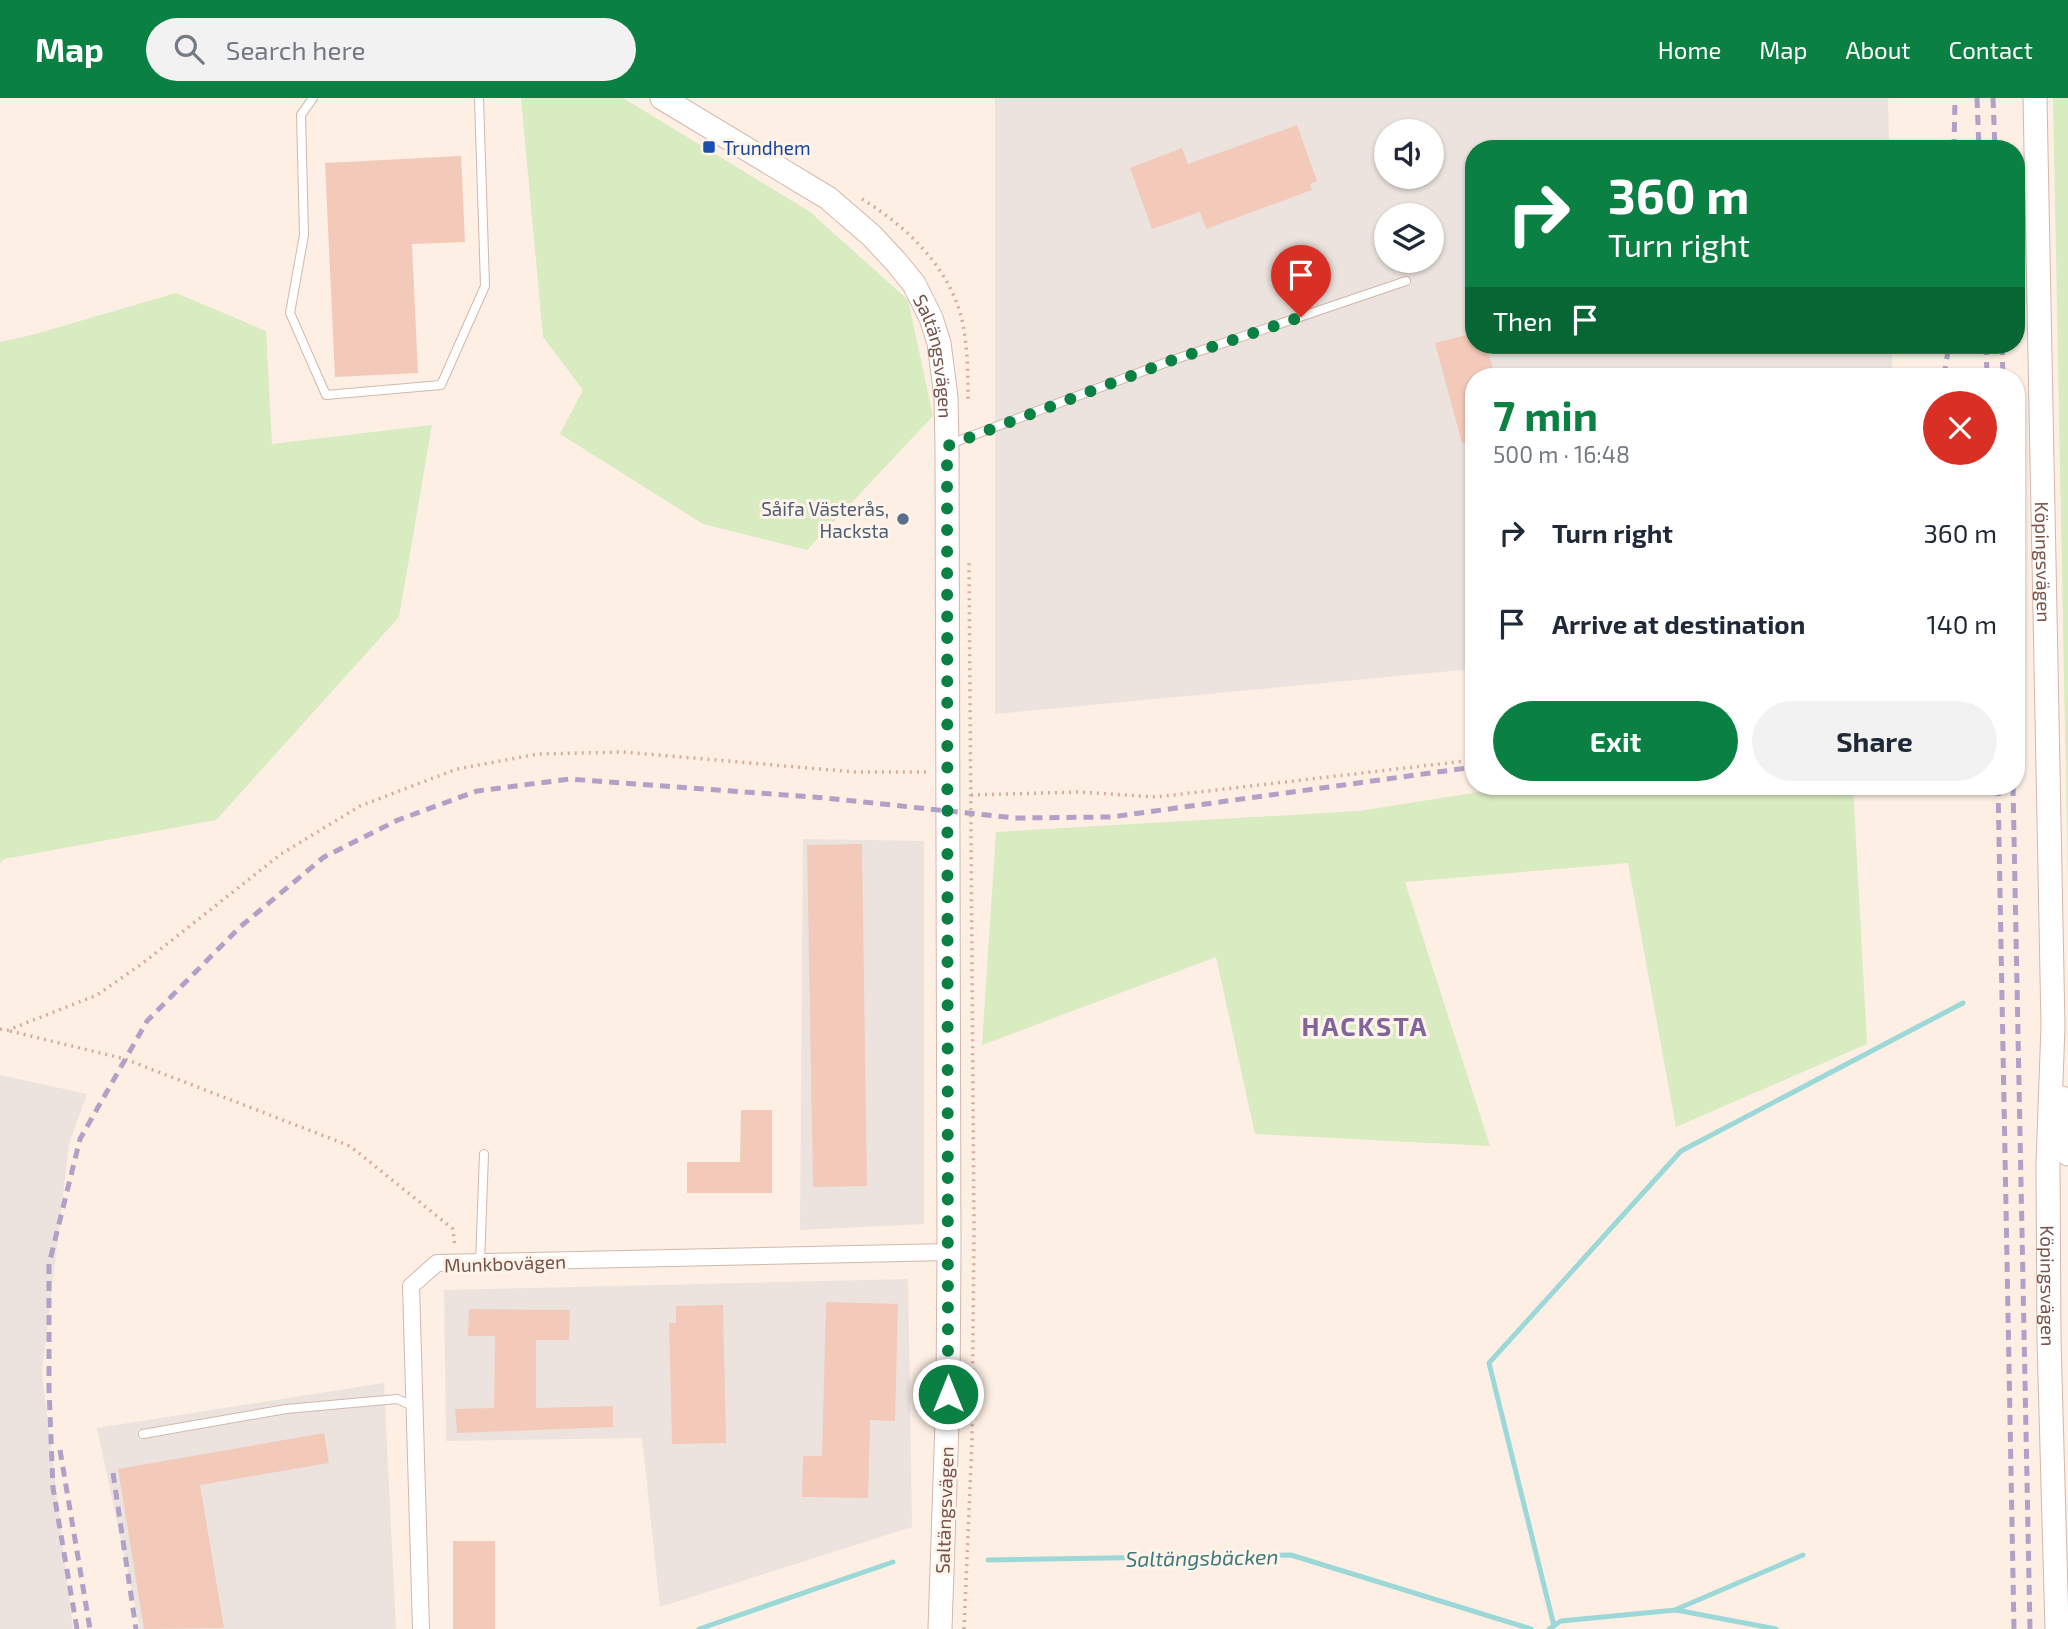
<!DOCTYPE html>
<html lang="en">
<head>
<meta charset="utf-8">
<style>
	:root { --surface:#fff; --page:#f2f2f3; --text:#1f2937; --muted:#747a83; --accent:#0b8043 }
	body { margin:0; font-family:"Exo 2",sans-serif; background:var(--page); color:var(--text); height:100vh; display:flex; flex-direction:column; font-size:26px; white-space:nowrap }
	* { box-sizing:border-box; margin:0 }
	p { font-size:23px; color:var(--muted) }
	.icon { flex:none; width:38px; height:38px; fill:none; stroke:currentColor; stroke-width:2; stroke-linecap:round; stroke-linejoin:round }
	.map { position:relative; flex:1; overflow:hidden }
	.details { position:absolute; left:1465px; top:270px; width:560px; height:427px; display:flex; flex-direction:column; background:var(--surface); border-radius:28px; box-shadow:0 2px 5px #0004 }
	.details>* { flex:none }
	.hud { position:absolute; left:1465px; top:42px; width:560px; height:214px; border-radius:28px; box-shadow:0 2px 5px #0004; background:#0b8043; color:#fff; overflow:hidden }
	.tools { position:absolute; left:1374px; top:21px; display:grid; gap:14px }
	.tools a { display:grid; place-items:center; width:70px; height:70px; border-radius:50%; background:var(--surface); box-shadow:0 2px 5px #0004; font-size:35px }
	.pin { position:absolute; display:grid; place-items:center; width:60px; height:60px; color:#fff; margin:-72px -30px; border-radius:50% 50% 50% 0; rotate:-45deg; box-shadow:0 0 7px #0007 }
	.pin .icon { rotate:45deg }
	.me { position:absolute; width:77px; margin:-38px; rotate:0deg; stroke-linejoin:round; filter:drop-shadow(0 0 5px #0008) }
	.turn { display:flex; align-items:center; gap:24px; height:147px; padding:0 28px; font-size:32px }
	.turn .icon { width:91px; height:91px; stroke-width:2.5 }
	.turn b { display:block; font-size:49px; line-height:60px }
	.then { display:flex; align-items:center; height:66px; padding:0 28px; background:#0003; gap:14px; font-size:26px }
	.round { display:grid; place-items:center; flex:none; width:74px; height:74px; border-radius:37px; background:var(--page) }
	.head { display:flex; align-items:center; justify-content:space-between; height:119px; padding:0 28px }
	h1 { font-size:42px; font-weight:700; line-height:52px; color:var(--accent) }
	.button { display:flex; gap:14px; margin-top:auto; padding:14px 28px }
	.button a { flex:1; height:80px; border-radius:42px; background:var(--accent); color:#fff; font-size:28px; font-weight:700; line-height:80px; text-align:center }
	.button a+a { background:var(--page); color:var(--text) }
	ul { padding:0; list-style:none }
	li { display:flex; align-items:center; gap:21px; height:91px; padding:0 28px }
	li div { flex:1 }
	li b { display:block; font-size:26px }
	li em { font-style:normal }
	header { display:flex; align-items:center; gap:42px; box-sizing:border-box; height:98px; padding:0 35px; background:var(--accent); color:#fff }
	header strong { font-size:33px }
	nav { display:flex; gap:38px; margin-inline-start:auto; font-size:24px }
	.search { width:490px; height:63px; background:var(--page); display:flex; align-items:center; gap:18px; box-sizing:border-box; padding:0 24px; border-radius:38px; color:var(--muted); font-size:26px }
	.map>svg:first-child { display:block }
	.industrial { fill:#ece3de; fill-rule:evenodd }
	.green { fill:#d8ebc1 }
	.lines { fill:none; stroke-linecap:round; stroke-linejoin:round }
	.stream { stroke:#9dd8d9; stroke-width:5 }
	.building { fill:#f3c9ba }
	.lane-casing { stroke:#d1b8ac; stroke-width:10 }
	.street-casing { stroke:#d1b8ac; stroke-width:18 }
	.secondary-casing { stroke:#d4b7a9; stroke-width:25 }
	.path { stroke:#d8ac9d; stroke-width:3.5; stroke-dasharray:2 5; stroke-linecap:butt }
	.lane { stroke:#fff; stroke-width:8 }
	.street { stroke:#fff; stroke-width:16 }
	.secondary { stroke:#fff; stroke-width:23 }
	.rail { stroke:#b1a1c7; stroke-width:5; stroke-dasharray:10 7; stroke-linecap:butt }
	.route { stroke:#0b8043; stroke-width:12; stroke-dasharray:0 21.6 }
	.transit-dot { fill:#1a4fb4; stroke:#fff4ea; stroke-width:2.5 }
	.service-dot { fill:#5c6f8a; stroke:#fff4ea; stroke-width:2.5 }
	.labels { text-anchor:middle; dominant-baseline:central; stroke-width:6; stroke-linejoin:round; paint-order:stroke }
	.transit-label { font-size:19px; fill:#164399; stroke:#fff4ea; text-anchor:start }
	.street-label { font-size:19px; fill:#765248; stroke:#fff4ea }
	.service-label { font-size:19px; fill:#4e5e75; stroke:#fff4ea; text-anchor:end }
	.water-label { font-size:21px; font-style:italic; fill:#3c797c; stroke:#fff4ea }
	.district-label { font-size:26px; font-weight:bold; letter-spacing:2px; fill:#80649a; stroke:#fff4ea }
</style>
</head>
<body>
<header>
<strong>Map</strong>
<div class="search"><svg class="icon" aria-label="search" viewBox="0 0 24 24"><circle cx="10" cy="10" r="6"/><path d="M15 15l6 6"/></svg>Search here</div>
<nav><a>Home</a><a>Map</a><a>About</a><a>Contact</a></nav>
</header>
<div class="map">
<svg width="2068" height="1531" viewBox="0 0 2068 1531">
	<rect width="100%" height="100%" fill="#fdefe3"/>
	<path class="industrial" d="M995 0H1888L1889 51H1474V247H1892V278H1474L1473 571 995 616ZM1386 33H1432V79H1386ZM1386 117H1432V163H1386Z
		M803 741 924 743V1126L800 1132Z
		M0 977 87 996 69 1046 42 1275 73 1531H0Z
		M908 1181 912 1429 660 1509 642 1340 446 1343 444 1192Z
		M384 1285 396 1531H140L97 1330Z"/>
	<path class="green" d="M521 0H623L809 113 908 202 933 318 807 452 703 426 560 336 583 292 543 239Z
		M2053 0H2068V789Z
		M176 195 266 233 272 346 432 327 399 519 216 722 4 761 0 766V244L32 237Z
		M1517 688H1853L1867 946 1676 1029 1628 765 1405 784 1490 1048 1255 1036 1216 859 982 947 996 734 1359 713Z"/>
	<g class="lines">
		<path class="stream" d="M988 1462 1291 1457 1531 1531
			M1677 1511 1803 1457
			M1554 1528 1489 1265 1681 1053 1963 905
			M699 1531 893 1464
			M1549 1531 1561 1523 1676 1512 1776 1531"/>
	</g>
	<path class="building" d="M1297 27 1317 83 1310 86 1312 92 1206 131 1200 114 1152 131 1130 70 1182 50 1188 66Z
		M461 58 465 144 412 146 418 275 335 279 325 65Z
		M1474 235V247H1486L1495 278H1474V342L1462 345 1435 245Z
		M862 746 867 1088 813 1089 807 747Z
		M741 1012H772V1095H687V1064H740Z
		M826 1204 898 1206 895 1323 870 1322 868 1400 802 1399 803 1358H822Z
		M723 1207 726 1345 672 1346 669 1225H676V1208Z
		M469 1211 570 1212 569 1242H536V1310L613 1308V1329L457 1335 455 1311 494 1310 495 1238H468Z
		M324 1335 329 1365 200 1387 224 1530 144 1531 118 1371Z
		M453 1443H495V1531H453Z"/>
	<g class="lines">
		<g class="lane-casing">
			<path id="lane" d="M313 0 301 17 304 137 290 215 326 297 441 287 485 188 479 0
				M950 346 1170 263 1406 183
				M480 1165 484 1056
				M143 1336 286 1311 397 1301 413 1308"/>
		</g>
		<g class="street-casing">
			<path id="street" d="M421 1531 411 1188 437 1165 949 1154"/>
		</g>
		<g class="secondary-casing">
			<g id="secondary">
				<path id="s1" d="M662 0 828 100 872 138 897 165 914 186 931 220 939 245 946 299 947 348 949 1154 948 1295 940 1531"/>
				<path id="s2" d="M2035 0 2053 928 2048 1066 2049 1242 2057 1531"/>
				<path d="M2062 1000 2068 1056"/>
			</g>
		</g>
		<path class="path" d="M862 101C906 128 947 167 961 218 968 246 968 277 968 305
			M971 697 1079 694 1156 699 1474 662
			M0 931 8 932 97 897 143 865 281 756 360 708 457 671 538 656 623 654 855 674H929
			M10 933 125 961 350 1048 453 1131 455 1149
			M964 1531 972 1343 974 1132 969 463"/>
		<use href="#lane" class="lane"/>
		<use href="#street" class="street"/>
		<use href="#secondary" class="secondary"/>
		<path class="rail" d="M1977 0 1979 51
			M1993 0 1995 51
			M1954 51 1955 0
			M1986 247 1987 278
			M2002 247 2003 278
			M1944 278 1949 247
			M1998 688 2014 1531
			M2013 688 2030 1531
			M60 1352 90 1531
			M113 1375 136 1531
			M77 1531 53 1390 49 1291V1166L80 1041 147 923 240 829 324 759 398 722 477 693 570 681 825 700 1015 720 1111 719 1474 669"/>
	</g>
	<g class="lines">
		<path class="route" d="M948 1296 947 348 1170 263 1301 219"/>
	</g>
	<rect class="transit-dot" x="702" y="42" width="14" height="14" rx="3.5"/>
	<circle class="service-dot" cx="903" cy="421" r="7"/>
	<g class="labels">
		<g class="transit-label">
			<text x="723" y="49">Trundhem</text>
		</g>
		<g class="street-label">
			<text stroke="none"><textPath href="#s1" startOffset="392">Saltängsvägen</textPath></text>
			<text stroke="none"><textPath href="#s2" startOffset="464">Köpingsvägen</textPath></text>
			<text transform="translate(505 1165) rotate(-2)">Munkbovägen</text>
			<text stroke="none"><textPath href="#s2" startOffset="1188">Köpingsvägen</textPath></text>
			<text transform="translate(944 1412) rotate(-88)">Saltängsvägen</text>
		</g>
		<g class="service-label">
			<text x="889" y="410">Såifa Västerås,<tspan x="889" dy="22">Hacksta</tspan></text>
		</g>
		<g class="water-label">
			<text transform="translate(1202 1459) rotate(-1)">Saltängsbäcken</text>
		</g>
		<g class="district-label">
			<text x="1365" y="927">HACKSTA</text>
		</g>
	</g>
</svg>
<div class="tools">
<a><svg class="icon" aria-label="sound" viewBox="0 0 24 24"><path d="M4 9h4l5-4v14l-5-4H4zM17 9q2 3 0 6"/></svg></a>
<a><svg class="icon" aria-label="layers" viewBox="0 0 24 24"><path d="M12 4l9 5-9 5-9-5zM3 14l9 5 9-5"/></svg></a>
</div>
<div class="pin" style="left:1301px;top:219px;background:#d93025"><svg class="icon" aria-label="arrive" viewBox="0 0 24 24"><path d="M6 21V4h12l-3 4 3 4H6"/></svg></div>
<svg class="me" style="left:948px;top:1296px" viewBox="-20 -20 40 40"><circle r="17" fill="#0b8043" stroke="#fff" stroke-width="3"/><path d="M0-11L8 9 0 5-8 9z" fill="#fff"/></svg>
<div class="hud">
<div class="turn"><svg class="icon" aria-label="right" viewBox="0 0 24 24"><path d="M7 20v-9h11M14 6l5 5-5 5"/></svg><div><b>360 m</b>Turn right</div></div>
<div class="then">Then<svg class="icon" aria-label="arrive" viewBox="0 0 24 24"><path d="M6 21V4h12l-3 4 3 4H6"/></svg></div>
</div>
<section class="details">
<div class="head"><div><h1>7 min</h1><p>500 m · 16:48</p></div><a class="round" style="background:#d93025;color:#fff"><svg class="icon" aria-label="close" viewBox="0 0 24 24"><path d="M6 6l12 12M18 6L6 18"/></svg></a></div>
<ul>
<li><svg class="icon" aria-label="right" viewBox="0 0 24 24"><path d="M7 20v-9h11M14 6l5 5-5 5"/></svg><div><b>Turn right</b></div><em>360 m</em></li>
<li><svg class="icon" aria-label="arrive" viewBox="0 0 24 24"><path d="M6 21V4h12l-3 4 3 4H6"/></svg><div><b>Arrive at destination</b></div><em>140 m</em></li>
</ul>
<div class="button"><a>Exit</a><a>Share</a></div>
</section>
</div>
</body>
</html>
